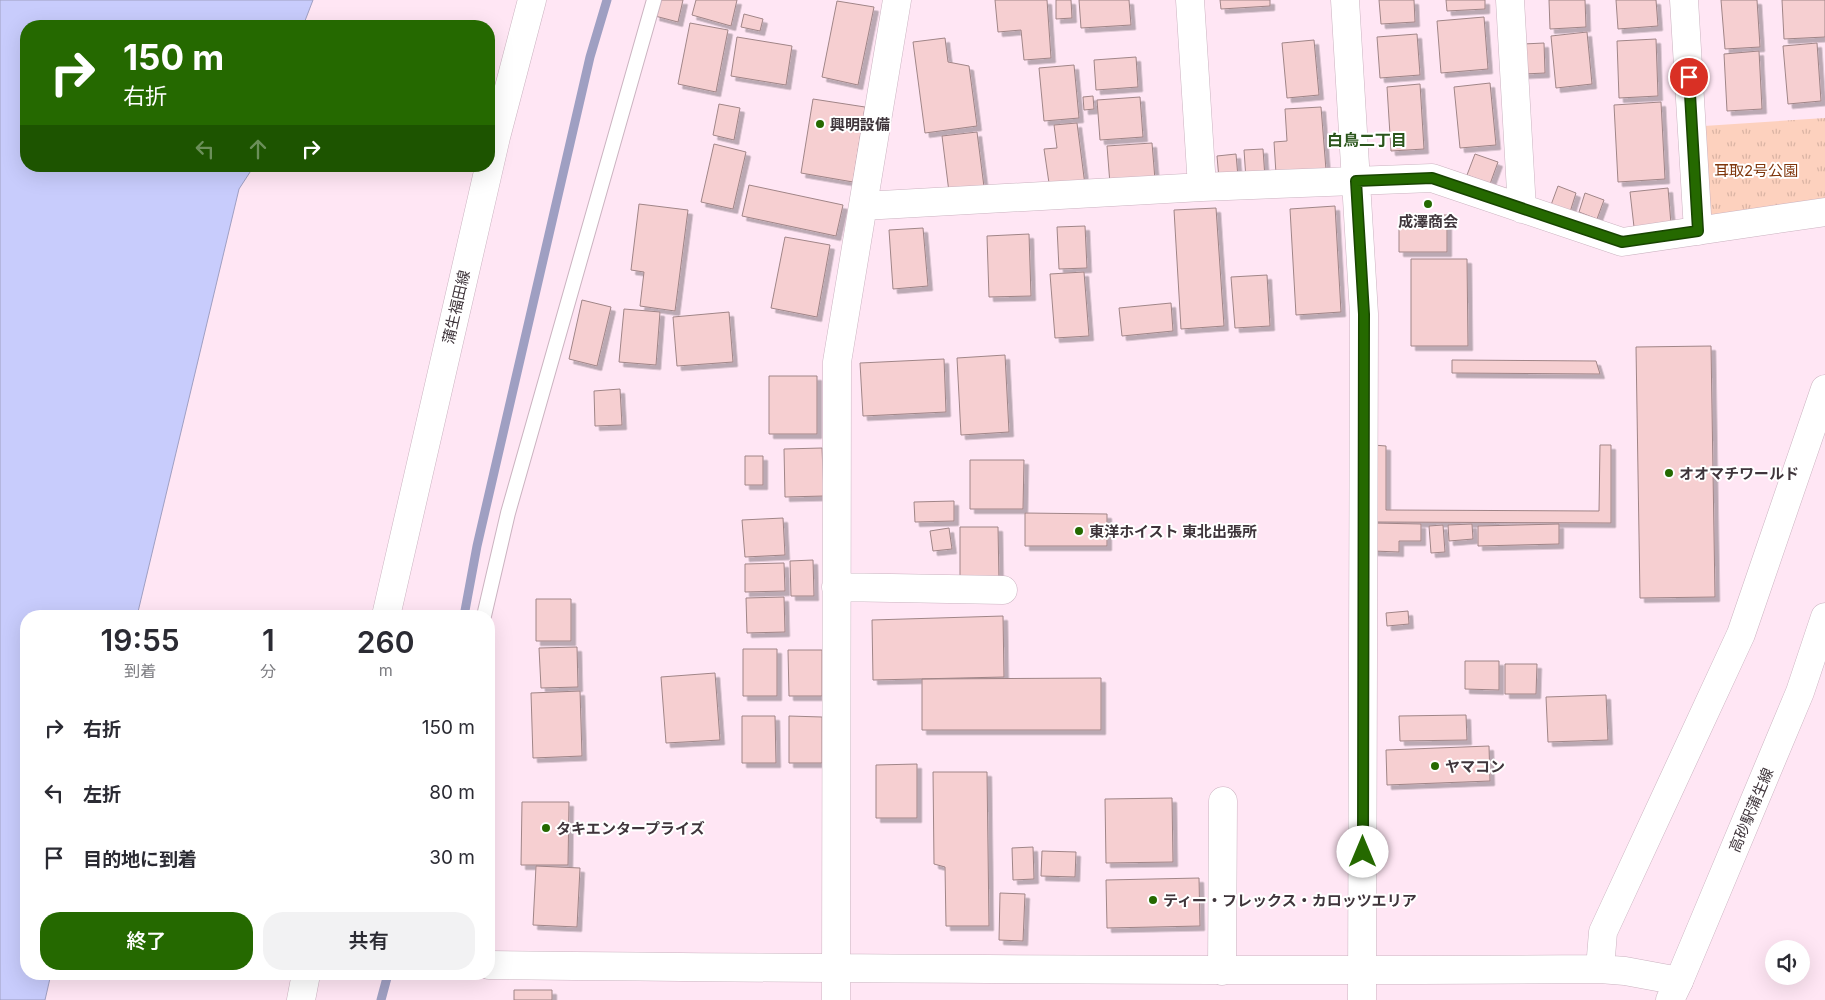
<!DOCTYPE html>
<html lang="ja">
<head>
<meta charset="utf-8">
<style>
	:root { --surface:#fff; --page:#f2f2f3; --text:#2b2b33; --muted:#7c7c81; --accent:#256900 }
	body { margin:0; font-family:Inter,"Noto Sans JP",sans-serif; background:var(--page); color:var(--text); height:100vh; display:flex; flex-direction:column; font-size:19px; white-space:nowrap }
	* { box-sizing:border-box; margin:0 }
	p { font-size:16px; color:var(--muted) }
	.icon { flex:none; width:28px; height:28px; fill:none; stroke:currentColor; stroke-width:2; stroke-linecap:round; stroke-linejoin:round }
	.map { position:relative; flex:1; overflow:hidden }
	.side { position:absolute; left:20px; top:610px; width:475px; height:370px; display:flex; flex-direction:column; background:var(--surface); border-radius:20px; box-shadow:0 5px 20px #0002 }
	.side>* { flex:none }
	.top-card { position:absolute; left:20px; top:20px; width:475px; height:152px; border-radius:20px; box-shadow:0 5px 20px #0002; background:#256900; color:#fff; overflow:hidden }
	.buttons { position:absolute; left:1765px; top:940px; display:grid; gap:10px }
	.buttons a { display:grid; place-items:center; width:45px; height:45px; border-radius:50%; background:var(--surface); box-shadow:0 5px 20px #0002; font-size:25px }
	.pin { position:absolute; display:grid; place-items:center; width:42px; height:42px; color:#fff; margin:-21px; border:2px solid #fff; border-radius:50%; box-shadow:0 1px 5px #0007 }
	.me { position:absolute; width:55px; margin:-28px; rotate:0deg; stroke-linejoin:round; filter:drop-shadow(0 0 4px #0008) }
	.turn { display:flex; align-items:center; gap:18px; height:105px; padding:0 20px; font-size:22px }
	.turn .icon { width:65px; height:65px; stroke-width:2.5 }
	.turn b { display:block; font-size:35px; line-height:42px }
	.lanes { display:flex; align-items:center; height:48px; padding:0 20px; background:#0003; justify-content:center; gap:25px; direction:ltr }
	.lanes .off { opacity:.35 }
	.eta { display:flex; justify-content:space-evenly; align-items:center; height:85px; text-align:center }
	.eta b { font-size:30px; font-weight:600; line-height:35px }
	.button { display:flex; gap:10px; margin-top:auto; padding:10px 20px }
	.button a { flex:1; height:58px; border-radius:20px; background:var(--accent); color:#fff; font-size:20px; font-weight:600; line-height:58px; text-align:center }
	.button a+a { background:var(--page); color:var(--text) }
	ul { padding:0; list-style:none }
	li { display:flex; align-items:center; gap:15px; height:65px; padding:0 20px }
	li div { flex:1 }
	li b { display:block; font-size:19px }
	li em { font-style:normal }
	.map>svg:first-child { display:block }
	.park { fill:url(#park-tufts) }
	.water { fill:#c8ccfc; stroke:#9f9fc2 }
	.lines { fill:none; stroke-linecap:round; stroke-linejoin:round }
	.stream { stroke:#9f9fc2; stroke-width:9 }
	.building { fill:#f6cfd1; stroke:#a08587; filter:url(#shadow) }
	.service-casing { stroke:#cbb3c0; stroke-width:16 }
	.minor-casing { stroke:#cbb3c0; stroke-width:29 }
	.tertiary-casing { stroke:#cbb3c0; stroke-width:29 }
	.secondary-casing { stroke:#cbb3c0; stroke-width:29 }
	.service { stroke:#fff; stroke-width:14 }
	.minor { stroke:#fff; stroke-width:28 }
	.tertiary { stroke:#fff; stroke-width:28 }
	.secondary { stroke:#fff; stroke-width:28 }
	.route-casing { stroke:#184400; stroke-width:12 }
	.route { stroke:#256900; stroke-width:9 }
	.poi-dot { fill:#256900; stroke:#fff; stroke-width:2 }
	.labels { text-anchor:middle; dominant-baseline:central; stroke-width:4; stroke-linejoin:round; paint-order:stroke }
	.poi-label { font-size:15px; font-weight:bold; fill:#3f353b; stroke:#fff; text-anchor:start }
	.park-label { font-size:15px; fill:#7f360c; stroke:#fff }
	.street-label { font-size:15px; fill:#3f353b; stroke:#fff }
	.neighbourhood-label { font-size:16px; font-weight:bold; fill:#2a551b; stroke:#fff }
</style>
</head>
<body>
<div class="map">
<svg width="1825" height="1000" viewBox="0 0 1825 1000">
	<defs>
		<pattern id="park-tufts" width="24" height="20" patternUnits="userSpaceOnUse" patternTransform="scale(1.25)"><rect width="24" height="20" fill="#fdd1be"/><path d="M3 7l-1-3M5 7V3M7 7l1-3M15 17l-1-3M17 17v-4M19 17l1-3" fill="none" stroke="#dab4a4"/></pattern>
		<filter id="shadow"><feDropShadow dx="4.5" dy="4.5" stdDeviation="0" flood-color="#0004"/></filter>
	</defs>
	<rect width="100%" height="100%" fill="#ffe6f4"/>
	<path class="park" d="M1825 118V208L1711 224 1704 126Z"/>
	<path class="water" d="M0 0H313L303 26H26V166H254L239 189 137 616H26V974H51L45 1000H0Z"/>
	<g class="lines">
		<path class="stream" d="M464 616 477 546 590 57 607 0
			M381 1000 388 974"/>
	</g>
	<path class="building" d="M659 0H683L678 22 655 16Z
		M696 0H737L731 26 692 15Z
		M995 0H1047L1051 58 1024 60 1021 30 998 32Z
		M1056 0H1071L1072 18 1056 19Z
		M1079 0H1129L1131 25 1081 28Z
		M1220 0H1270V6L1221 9Z
		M1379 0H1414L1415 22 1381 24Z
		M1446 0H1485V9L1447 11Z
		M1549 0H1585L1586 27 1550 29Z
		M1616 0H1656L1658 26 1618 29Z
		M1721 0H1757L1760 47 1725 49Z
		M1782 0H1825V37L1784 39Z
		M837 1 874 7 858 85 822 77Z
		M744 14 763 19 760 31 741 27Z
		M1484 17 1488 69 1441 73 1437 21Z
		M690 23 728 30 716 92 678 84Z
		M1587 32 1592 84 1556 88 1551 36Z
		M1417 34 1420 75 1380 78 1377 37Z
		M737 37 792 46 786 85 731 76Z
		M945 38 948 62 969 66 977 126 925 133 913 42Z
		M1656 39 1658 96 1619 98 1617 41Z
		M1314 40 1319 95 1287 98 1282 43Z
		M1544 43 1545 73 1524 74 1523 44Z
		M1817 43 1821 101 1788 104 1783 46Z
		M1759 51 1762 109 1727 111 1724 54Z
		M1136 57 1138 87 1096 90 1094 60Z
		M1074 65 1079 118 1044 121 1039 68Z
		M1490 83 1496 145 1460 148 1454 87Z
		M1420 84 1424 149 1391 151 1387 87Z
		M1093 96 1094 109 1084 110 1083 97Z
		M1140 97 1143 137 1100 140 1097 100Z
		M813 99 865 107 853 182 801 173Z
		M1661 102 1665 179 1618 182 1614 105Z
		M719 104 740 108 734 140 713 135Z
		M1321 107 1326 170 1276 174 1274 142 1287 141 1285 109Z
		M1077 123 1085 185 1050 190 1044 149 1057 148 1054 125Z
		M977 132 984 187 949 192 942 136Z
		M1152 143 1155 180 1110 184 1107 146Z
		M714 144 746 152 733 209 701 202Z
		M1263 149 1265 178 1246 179 1244 150Z
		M1236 154 1238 177 1219 179 1217 156Z
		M1475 154 1498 162 1490 184 1467 175Z
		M749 185 843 205 836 236 742 216Z
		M1558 186 1576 193 1570 212 1551 205Z
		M1668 188 1671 224 1634 227 1630 192Z
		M1585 193 1604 200 1597 219 1579 212Z
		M639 204 688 210 675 311 640 306 644 272 631 270Z
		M1335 206 1341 312 1296 315 1290 209Z
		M1216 208 1224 326 1181 329 1174 210Z
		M1399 215H1447V252H1399Z
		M1085 226 1087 268 1059 269 1057 227Z
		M923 228 928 286 893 289 889 230Z
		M1029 234 1031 296 989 297 987 236Z
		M785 237 830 245 817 317 771 308Z
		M1411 259H1467L1468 346H1411Z
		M1084 272 1089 336 1055 338 1050 274Z
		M1267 275 1270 326 1235 328 1231 277Z
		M582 300 611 307 597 366 569 359Z
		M1171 303 1173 331 1122 336 1119 308Z
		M624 309 660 312 656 365 619 362Z
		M729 312 733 362 677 366 673 317Z
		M1711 346 1715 597 1640 598 1636 347Z
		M1005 355 1009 432 961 435 957 358Z
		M944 359 946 412 863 416 860 363Z
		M1452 360 1596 361 1600 374 1452 373Z
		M769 376H817V434H769Z
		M620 389 622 425 595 426 594 391Z
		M1373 445 1386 446V510L1599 511 1600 445H1611V523L1373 522Z
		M822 448 824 496 785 497 784 449Z
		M745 456H763V485H745Z
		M970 460H1024L1023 509H970Z
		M954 501V521L915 522 914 502Z
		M1025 513 1107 514V546H1025Z
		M783 518 785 555 745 557 742 520Z
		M1373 523 1421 524V541H1399V552L1373 551Z
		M1472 524 1473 539 1449 541 1448 525Z
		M1559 524V544L1478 546V526Z
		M1443 525 1445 552 1431 553 1429 526Z
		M960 527H998L999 581H960Z
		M949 528 952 549 933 551 930 531Z
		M813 560 814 596H791L790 561Z
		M784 563 785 591 745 592V564Z
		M784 597 785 632 747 633 746 598Z
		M536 599H571V641H536Z
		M1408 611 1409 624 1387 626 1386 613Z
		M1003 616 1004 677 873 680 872 620Z
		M577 647 578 687 541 688 539 648Z
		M743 649H777V696H743Z
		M788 650H822V696H789Z
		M1465 661H1499V690L1465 689Z
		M1505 664H1537L1536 694H1505Z
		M715 673 720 740 666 743 661 677Z
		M1101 678V730H922V679Z
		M580 691 582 756 533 758 531 693Z
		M1606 695 1608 740 1548 742 1546 697Z
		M1466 715 1467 740 1400 741 1399 716Z
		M742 716H775L776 763H742Z
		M789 716 822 717V763H789Z
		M1489 746 1490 781 1387 785 1386 750Z
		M917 764V818H876V765Z
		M933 772H987L989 926H946L945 867 934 864Z
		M1172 798 1173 862 1106 863 1105 799Z
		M522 802H569L568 865H521Z
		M1033 847 1034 879 1013 880 1012 848Z
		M1042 851 1076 852 1075 877 1041 876Z
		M536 866 580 868 577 927 533 925Z
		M1199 878 1200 926 1107 928 1106 880Z
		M1000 893 1025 894 1023 941 999 940Z
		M514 990H552V1000H514Z"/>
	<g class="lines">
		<g class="service-casing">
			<path id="service" d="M484 616 508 513 654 0"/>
		</g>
		<g class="minor-casing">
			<path id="minor" d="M1190 0 1202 187
				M1345 0 1364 314 1362 1000
				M1510 0 1522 209
				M1684 0 1698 231
				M863 206 1202 187 1432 178 1622 242 1825 212
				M836 587 1003 590
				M489 965C859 969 1230 972 1600 969L1625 971 1679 981
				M1600 969 1603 932 1741 634 1825 389
				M1222 971 1223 801
				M836 1000 837 362 897 0"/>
		</g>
		<g class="tertiary-casing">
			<path id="tertiary" d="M1670 1000 1679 981 1800 692 1825 617"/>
		</g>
		<g class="secondary-casing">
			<path id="secondary" d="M386 616 496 137 532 0
				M301 1000 306 974"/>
		</g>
		<use href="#service" class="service"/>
		<use href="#minor" class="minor"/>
		<use href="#tertiary" class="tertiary"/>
		<use href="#secondary" class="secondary"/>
	</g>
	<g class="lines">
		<g class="route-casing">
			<path id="route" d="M1363 852 1364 314 1356 181 1432 178 1622 242 1698 231 1689 77"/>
		</g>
		<use href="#route" class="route"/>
	</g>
	<g class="poi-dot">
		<circle cx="820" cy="124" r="5"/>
		<circle cx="1428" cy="204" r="5"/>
		<circle cx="1669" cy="473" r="5"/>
		<circle cx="1079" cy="531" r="5"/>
		<circle cx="1435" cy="766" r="5"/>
		<circle cx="546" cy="828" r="5"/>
		<circle cx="1153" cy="900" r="5"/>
	</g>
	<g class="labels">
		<g class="poi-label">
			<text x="830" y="124">興明設備</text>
			<text x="1428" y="221" text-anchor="middle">成澤商会</text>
			<text x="1679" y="473">オオマチワールド</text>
			<text x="1089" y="531">東洋ホイスト 東北出張所</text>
			<text x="1445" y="766">ヤマコン</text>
			<text x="556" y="828">タキエンタープライズ</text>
			<text x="1163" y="900">ティー・フレックス・カロッツエリア</text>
		</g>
		<g class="park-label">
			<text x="1756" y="170">耳取2号公園</text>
		</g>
		<g class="street-label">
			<text transform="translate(456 307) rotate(-77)">蒲生福田線</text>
			<text transform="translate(1751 810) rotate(-67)">高砂駅蒲生線</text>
		</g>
		<g class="neighbourhood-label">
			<text x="1367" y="140">白鳥二丁目</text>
		</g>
	</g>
</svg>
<div class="buttons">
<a><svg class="icon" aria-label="sound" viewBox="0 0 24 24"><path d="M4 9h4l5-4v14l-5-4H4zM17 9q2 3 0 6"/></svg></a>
</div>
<div class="pin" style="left:1689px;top:77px;background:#d93025"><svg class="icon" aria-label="arrive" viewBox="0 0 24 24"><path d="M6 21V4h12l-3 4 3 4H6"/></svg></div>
<svg class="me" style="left:1363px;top:852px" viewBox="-20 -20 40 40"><circle r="19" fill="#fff"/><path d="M0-13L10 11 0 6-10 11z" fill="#256900"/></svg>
<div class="top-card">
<div class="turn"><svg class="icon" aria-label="right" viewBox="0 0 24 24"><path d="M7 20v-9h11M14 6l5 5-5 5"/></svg><div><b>150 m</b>右折</div></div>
<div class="lanes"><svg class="icon off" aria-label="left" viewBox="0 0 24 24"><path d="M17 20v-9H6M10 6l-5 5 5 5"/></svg><svg class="icon off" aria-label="ahead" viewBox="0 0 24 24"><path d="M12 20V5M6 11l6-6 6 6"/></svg><svg class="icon" aria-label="right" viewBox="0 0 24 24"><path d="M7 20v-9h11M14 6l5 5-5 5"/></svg></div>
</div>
<section class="side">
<div class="eta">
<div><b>19:55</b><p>到着</p></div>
<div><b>1</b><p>分</p></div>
<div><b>260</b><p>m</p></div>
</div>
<ul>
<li><svg class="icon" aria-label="right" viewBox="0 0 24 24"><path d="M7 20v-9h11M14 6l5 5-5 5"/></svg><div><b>右折</b></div><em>150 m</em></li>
<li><svg class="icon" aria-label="left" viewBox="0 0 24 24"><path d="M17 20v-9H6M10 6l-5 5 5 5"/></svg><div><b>左折</b></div><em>80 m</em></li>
<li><svg class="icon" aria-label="arrive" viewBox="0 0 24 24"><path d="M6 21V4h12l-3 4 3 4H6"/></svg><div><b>目的地に到着</b></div><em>30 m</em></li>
</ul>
<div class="button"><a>終了</a><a>共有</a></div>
</section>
</div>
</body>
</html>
